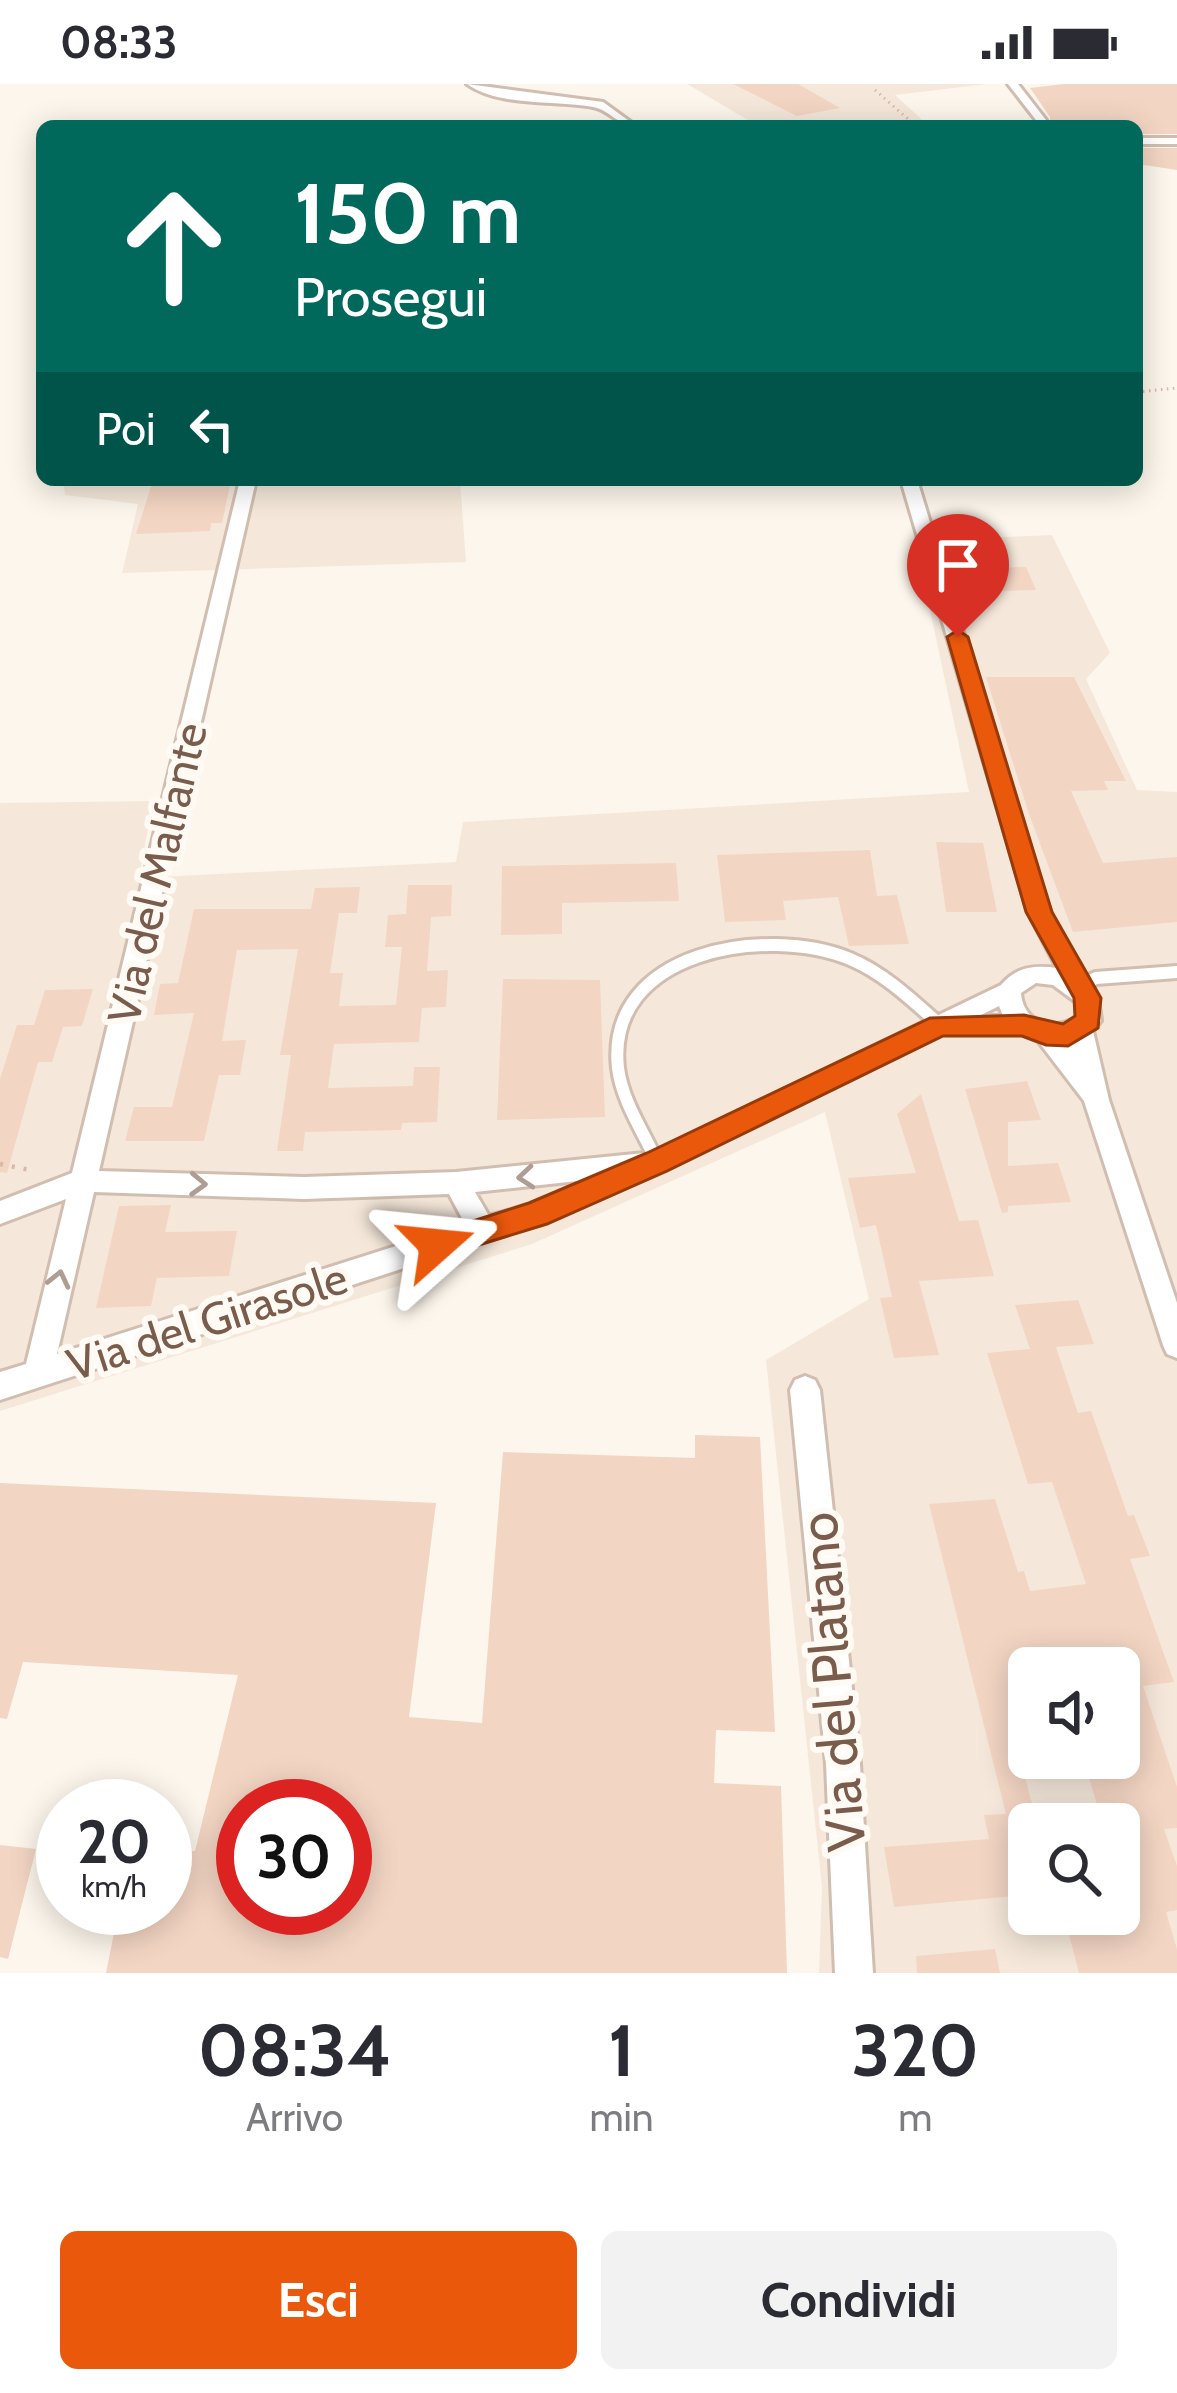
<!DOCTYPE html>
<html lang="it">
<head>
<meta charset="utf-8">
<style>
	:root { --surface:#fff; --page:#f2f2f3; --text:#2b2b33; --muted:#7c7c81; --accent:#ea580c }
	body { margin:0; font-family:Cabin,sans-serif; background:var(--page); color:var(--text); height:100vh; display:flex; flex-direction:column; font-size:45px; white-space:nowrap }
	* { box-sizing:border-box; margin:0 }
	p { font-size:39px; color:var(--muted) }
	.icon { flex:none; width:66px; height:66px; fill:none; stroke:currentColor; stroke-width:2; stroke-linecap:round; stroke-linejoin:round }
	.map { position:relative; height:1889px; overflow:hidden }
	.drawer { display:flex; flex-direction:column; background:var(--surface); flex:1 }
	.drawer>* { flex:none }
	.top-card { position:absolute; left:36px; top:36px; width:1107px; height:366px; border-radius:18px; box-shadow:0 6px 30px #0003; background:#00695c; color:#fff; overflow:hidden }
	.buttons { position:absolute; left:1008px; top:1563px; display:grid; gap:24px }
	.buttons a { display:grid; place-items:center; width:132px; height:132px; border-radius:18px; background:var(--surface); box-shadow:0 6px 30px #0003; font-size:60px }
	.speed { position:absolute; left:36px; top:1695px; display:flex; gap:24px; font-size:60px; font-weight:700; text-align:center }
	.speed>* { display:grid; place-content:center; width:156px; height:156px; border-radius:50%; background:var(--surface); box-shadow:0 6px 30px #0003; line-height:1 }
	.speed small { font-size:30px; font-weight:400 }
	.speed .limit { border:18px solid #d22; background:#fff; color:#111 }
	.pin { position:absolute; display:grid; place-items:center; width:102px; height:102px; color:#fff; margin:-123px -51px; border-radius:50% 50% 50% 0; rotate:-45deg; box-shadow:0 0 12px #0007 }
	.pin .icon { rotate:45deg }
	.me { position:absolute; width:132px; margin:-66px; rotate:72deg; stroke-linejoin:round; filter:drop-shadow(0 0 9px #0008) }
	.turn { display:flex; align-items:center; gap:42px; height:252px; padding:0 60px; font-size:54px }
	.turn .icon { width:156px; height:156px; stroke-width:2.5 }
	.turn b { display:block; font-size:84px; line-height:102px }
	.then { display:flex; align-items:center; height:114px; padding:0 60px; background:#0003; gap:24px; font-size:45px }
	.eta { display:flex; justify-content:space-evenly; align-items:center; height:204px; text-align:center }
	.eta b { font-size:72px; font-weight:800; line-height:84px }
	.action { display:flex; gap:24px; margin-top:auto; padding:24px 60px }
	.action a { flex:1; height:138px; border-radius:18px; background:var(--accent); color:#fff; font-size:48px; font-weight:800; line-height:138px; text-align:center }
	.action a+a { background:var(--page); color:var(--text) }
	.status { display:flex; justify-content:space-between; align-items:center; height:84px; padding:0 60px; background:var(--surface); direction:ltr }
	.status svg { height:33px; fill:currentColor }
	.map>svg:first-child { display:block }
	.residential { fill:#f5e8da; fill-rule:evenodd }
	.building { fill:#f3d5c3; fill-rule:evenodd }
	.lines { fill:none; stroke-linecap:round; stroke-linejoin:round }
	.lane-casing { stroke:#d1beb0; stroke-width:18 }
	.street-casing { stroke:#d1beb0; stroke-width:6 }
	.path-far1 { stroke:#d9b8a5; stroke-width:3; stroke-dasharray:1.5 4.5; stroke-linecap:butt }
	.path { stroke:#d9b8a5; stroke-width:4.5; stroke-dasharray:3 9; stroke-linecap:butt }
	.lane { stroke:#fff; stroke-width:12 }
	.street { fill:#fff; fill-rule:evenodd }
	.oneway { stroke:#af9d94 }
	.route { fill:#ea580c; stroke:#983908; stroke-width:3 }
	.labels { text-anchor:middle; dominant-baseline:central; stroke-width:12; stroke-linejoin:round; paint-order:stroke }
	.street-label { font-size:45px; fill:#7a5c4d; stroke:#fffaf3 }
	.near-street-label { font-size:54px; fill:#7a5c4d; stroke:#fffaf3 }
</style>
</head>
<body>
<div class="status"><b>08:33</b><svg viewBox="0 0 49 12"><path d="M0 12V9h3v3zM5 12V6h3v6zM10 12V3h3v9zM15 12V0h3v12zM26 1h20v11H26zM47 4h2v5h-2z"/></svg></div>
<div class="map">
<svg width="1177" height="1889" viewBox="0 0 1177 1889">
	<rect width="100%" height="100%" fill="#fdf6ec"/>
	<path class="residential" d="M687 0H987L895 11 929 42H758Z
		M63 396H460L466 478 122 489 138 420 65 411Z
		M1052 451 1110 569 1086 595 1137 706 1177 708V1889H819L822 1803 766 1276 869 1215 825 1028 532 1160 0 1327V719L153 717 139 794 456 778 463 738 969 708 915 457ZM1029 1584H1119V1674H1029ZM1029 1740H1119V1830H1029Z"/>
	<path class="building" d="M733 0H798L840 24 797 32Z
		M1064 0H1177V50H1137V42H1050V33L1030 4Z
		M1137 64H1177V86L1137 80Z
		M153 396 230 401 222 439H211L210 447 136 450Z
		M1026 483 1036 506 991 507 982 484Z
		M986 593H1074L1126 697H1104L1108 706 1071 707 1103 779 1177 773V838L1073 848 1029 730Z
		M936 758 983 759 997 828H946Z
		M870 766 877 812 897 811 909 860 849 862 838 813 783 817 786 836 725 838 717 771Z
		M676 779 679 817 562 819V850L501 851 502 782Z
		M408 801H452L451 832 431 833 427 887 448 886 446 923 422 924 419 958 334 960 328 1004 413 1002 414 983H440L437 1038 402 1039 401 1046 305 1048 303 1067H277L291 971H280L298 865 237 866 222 957 246 956 240 991H219L204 1057H125L134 1023H172L194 929 154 931 160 900 178 899 194 825H311L315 804 360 803 357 829H339L330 889H343L339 922 396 921 402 863H385L388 831 406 830Z
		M503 895 600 896 605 1033 497 1036Z
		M93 905 82 942 63 943 52 978H38L7 1089 0 1088V995L17 941H34L45 906Z
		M1027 997 1041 1036 1008 1038V1082L1058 1079 1071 1118 1008 1122V1128L1002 1129 965 1005Z
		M921 1010 959 1137 978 1136 994 1192 919 1197 939 1271 894 1274 880 1214 892 1213 876 1141 860 1144 848 1094 916 1089 897 1030Z
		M171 1121 165 1148 237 1147 229 1192 157 1194 151 1222 96 1224 119 1122Z
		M1078 1216 1094 1260 1056 1263 1078 1329 1091 1327 1128 1432 1134 1431 1150 1472 1130 1475 1174 1598 1143 1602 1177 1703V1744L1164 1745 1177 1782V1826L1166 1828 1177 1865V1889H1079L1066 1839 1119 1830V1740H1103L1083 1674H1119V1584H1029V1636L1011 1638 1037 1740H1029V1787L1021 1788 1015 1767 1025 1811 894 1823 884 1763 989 1755 984 1731 1006 1730 929 1420 995 1415 1018 1488 1024 1487 1030 1507 1086 1500 1052 1398 1028 1400 987 1269 1030 1265 1015 1221Z
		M695 1351 760 1353 775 1648 716 1646 714 1699 781 1702 787 1889H106L119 1824H165V1766L195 1767 238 1591 23 1578 7 1635 0 1634V1399L436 1419 409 1633 482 1639 503 1368 695 1374ZM243 1722H345V1824H243Z
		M0 1761 36 1765 8 1875 0 1873Z
		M995 1865 1000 1889H917L916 1872Z"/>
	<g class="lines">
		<g class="lane-casing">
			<path id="lane" d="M1078 903 1096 894 1177 888
				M657 1078C644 1049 622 1017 618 984 605 866 767 841 850 875 884 889 913 917 940 941"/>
		</g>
		<g class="street-casing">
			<path id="street" d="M467 0 603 18 636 42C618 42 610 26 593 23 553 16 500 23 467 0Z
				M1008 0H1018L1046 36 1043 42H1033L1036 36Z
				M1137 54H1177V60H1137Z
				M240 396H256L99 1087 304 1093 456 1088 654 1068 1001 901C1016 883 1034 881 1057 884L1028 828 901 396H917C961 538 1001 681 1048 822 1062 862 1099 896 1101 937L1093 947 1109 1016 1177 1219V1274L1167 1270 1163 1261 1084 1017 1038 957 1021 950 944 949 666 1086 545 1138 0 1316V1288L26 1280 66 1115 0 1140V1117L72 1089ZM1036 899 1053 901 1076 918 1077 933C1053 949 1023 938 1021 909ZM999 922 1003 932H979ZM587 1096 531 1120 489 1132 475 1108ZM94 1108 304 1115 449 1110 465 1140 57 1270Z
				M805 1292 815 1296 820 1306 860 1680 873 1889H835L826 1680 790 1306 795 1296Z"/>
		</g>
		<path class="path-far1" d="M875 6 916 42
			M1137 308 1177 304"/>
		<path class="path" d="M0 1080 35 1087"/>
		<use href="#lane" class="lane"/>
		<use href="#street" class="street"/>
	</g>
	<defs><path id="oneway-chevron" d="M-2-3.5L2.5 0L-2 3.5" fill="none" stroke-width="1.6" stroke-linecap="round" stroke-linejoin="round" transform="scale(3)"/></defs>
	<g class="oneway">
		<use href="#oneway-chevron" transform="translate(526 1093) rotate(175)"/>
		<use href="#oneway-chevron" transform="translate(198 1100) rotate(2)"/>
		<use href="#oneway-chevron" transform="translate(59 1195) rotate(-77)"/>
	</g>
	<path class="route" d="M958 546 968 553 1052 828 1101 914 1098 944 1068 962 1046 961 1022 952H943L667 1087 547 1140 437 1174 426 1170 422 1161 426 1152 529 1119 647 1069 930 934 1024 931 1063 940 1075 932 1074 914 1026 828 947 553Z"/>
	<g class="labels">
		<g class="street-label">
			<text transform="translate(157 789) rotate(-77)">Via del Malfante</text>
			<text transform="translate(207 1237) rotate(-18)">Via del Girasole</text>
		</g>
		<g class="near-street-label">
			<text transform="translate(832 1598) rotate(-95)">Via del Platano</text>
		</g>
	</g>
</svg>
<div class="buttons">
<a><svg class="icon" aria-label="sound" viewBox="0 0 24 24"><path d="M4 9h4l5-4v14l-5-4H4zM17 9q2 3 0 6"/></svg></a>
<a><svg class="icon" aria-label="search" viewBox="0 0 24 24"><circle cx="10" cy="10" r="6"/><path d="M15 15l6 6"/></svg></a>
</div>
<div class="speed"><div>20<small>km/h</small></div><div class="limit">30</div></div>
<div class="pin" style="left:958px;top:553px;background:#d93025"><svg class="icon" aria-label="arrive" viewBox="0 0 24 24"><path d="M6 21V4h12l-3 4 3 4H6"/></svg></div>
<svg class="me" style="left:437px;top:1161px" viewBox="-20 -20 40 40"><path d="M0-17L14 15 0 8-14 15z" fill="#ea580c" stroke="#fff" stroke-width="4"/></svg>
<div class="top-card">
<div class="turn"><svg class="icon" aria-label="ahead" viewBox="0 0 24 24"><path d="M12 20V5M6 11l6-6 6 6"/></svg><div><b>150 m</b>Prosegui</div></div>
<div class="then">Poi<svg class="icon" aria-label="left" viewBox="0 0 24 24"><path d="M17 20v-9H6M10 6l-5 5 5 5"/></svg></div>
</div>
</div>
<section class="drawer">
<div class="eta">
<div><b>08:34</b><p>Arrivo</p></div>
<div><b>1</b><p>min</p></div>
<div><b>320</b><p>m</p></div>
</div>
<div class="action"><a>Esci</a><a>Condividi</a></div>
</section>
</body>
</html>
